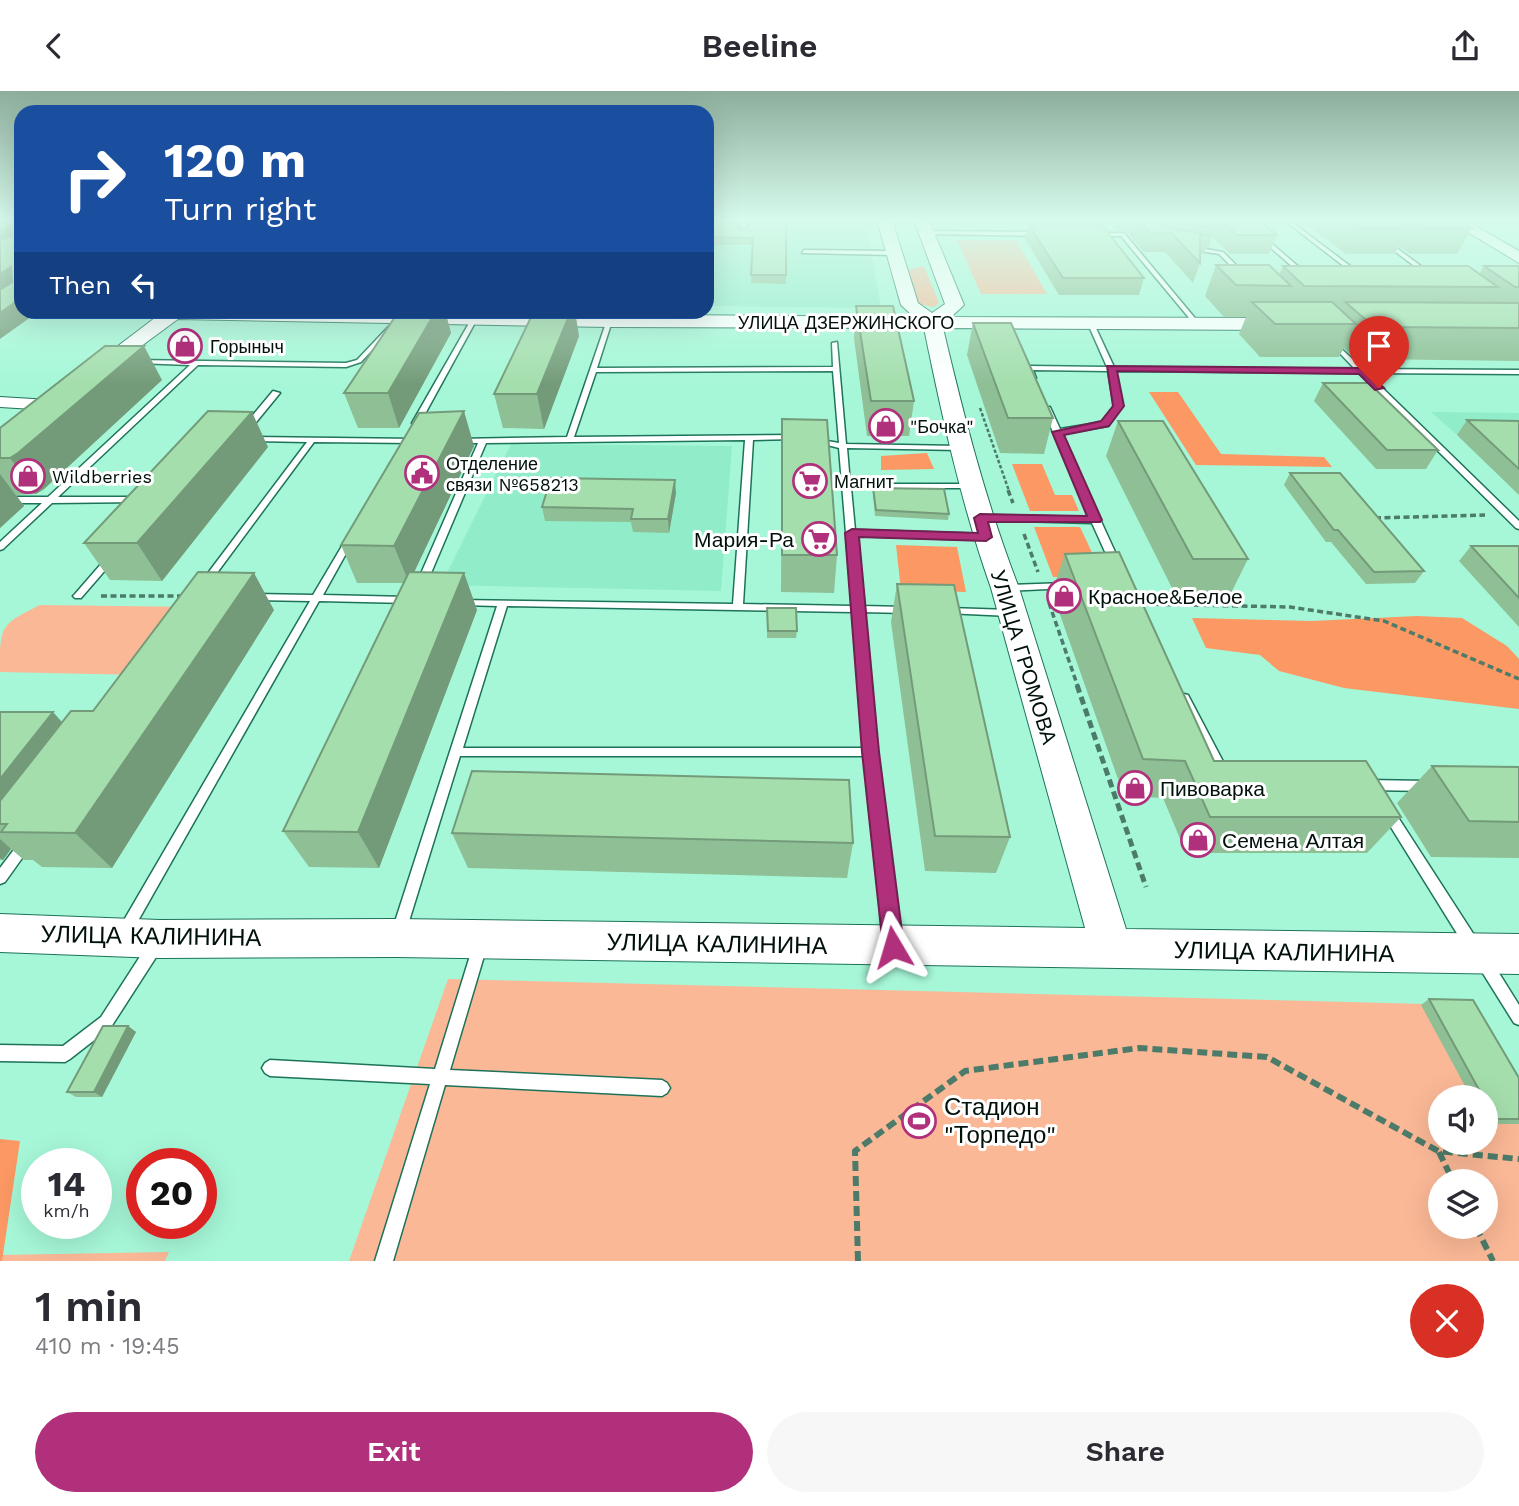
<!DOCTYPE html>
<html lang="en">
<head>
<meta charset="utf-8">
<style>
	:root { --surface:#fff; --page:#f7f7f7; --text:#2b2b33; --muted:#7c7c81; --accent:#b0307c }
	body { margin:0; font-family:"Work Sans",sans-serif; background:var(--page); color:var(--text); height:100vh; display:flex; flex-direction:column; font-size:26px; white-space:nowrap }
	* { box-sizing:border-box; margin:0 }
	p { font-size:23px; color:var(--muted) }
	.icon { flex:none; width:38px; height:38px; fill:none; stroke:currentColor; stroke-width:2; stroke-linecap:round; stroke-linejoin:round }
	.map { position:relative; height:1170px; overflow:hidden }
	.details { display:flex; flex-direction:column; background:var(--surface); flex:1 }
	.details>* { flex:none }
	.hud { position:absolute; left:14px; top:14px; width:700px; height:214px; border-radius:21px; box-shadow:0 7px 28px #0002; background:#1a4fa0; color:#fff; overflow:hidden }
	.buttons { position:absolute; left:1428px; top:994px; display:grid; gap:14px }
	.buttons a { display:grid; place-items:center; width:70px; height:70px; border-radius:50%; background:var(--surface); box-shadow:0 7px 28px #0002; font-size:35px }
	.speed { position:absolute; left:21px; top:1057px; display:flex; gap:14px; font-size:35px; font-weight:700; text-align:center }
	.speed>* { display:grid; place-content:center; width:91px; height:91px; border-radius:50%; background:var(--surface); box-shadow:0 7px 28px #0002; line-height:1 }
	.speed small { font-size:18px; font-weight:400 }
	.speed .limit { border:10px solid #d22; background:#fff; color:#111 }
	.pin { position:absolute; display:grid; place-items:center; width:60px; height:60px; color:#fff; margin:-72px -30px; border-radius:50% 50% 50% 0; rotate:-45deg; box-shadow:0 0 7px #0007 }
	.pin .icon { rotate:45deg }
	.me { position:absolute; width:77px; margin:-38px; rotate:353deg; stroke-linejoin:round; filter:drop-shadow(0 0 5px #0008) }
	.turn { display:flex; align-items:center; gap:24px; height:147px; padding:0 35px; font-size:32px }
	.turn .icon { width:91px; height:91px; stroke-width:2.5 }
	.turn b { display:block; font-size:49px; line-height:60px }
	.then { display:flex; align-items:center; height:66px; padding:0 35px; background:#0003; gap:14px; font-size:26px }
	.round { display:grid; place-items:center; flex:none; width:74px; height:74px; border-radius:37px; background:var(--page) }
	.overview { display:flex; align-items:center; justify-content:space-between; height:119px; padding:0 35px }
	h1 { font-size:42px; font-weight:600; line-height:52px }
	.cta { display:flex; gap:14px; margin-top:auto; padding:14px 35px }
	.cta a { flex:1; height:80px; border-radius:42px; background:var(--accent); color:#fff; font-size:28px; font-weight:600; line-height:80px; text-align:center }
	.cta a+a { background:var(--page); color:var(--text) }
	header { display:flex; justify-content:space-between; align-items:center; height:91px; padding:0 35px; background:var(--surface); font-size:32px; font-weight:600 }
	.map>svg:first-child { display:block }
	.built { fill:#91ecca }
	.green { fill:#fab896; fill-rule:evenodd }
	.forest { fill:#fb9863 }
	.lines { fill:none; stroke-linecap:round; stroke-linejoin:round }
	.lane-casing { stroke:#1d7359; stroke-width:3 }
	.street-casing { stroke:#1d7359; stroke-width:2 }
	.secondary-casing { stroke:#1d7359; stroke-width:2 }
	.path-far3 { stroke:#4c7b69; stroke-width:2.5; stroke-dasharray:3.5 2; stroke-linecap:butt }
	.path-far2 { stroke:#4c7b69; stroke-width:3.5; stroke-dasharray:6 3.5; stroke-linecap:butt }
	.path-far1 { stroke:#4c7b69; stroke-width:5; stroke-dasharray:8 4.5; stroke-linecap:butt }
	.path { stroke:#4c7b69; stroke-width:6; stroke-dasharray:10 5; stroke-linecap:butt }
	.lane { fill:#fff; fill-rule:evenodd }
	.street { fill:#fff; fill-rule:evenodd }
	.secondary { fill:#fff; fill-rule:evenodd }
	.wall { fill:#8ebf95 }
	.shaded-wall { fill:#749b79 }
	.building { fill:#a5dead; stroke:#749b79; stroke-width:2 }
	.route { fill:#b0307c; stroke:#721f51; stroke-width:2 }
	.labels { text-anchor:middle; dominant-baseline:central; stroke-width:6; stroke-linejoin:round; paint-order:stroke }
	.far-street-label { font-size:18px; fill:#00110a; stroke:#fff }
	.far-poi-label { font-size:18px; fill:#00110a; stroke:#fff; text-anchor:start }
	.poi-label { font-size:21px; fill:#00110a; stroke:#fff; text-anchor:start }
	.street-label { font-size:21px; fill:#00110a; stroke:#fff }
	.near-street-label { font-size:24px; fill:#00110a; stroke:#fff }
	.near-poi-label { font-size:24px; fill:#00110a; stroke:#fff; text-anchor:start }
</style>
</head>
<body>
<header><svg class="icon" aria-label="back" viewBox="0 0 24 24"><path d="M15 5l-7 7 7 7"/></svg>Beeline<svg class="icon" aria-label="share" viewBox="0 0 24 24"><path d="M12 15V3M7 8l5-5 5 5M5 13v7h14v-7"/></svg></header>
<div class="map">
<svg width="1519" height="1170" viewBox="0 0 1519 1170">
	<rect width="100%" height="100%" fill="#a6f7d8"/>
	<path class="built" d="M741 129H866L881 217 707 215V139H739Z
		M1431 321 1519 322V404L1457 344Z
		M511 353 732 355 721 500 441 494Z"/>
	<path class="green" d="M957 149H1016L1047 203H981Z
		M924 175 939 212 934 216 919 213 907 179Z
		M40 514 194 516 141 584 0 581C0 534 0 534 40 514Z
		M448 888 1465 914 1519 1009V1170H349ZM1440 1006H1486V1052H1440ZM1440 1090H1486V1136H1440Z
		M169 1161 165 1170H0V1164Z"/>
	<path class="forest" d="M1149 301H1178L1221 363 1324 366 1332 376 1196 374Z
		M927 362 934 378 881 379V365Z
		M1012 373H1042L1055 404H1072L1079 420H1030Z
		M1034 436H1080L1103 485 1053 486Z
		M896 454 957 456 966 501 901 499Z
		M1417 525 1462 527 1507 555 1519 568V618L1344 597 1279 580 1260 564 1206 557 1192 527 1312 530Z
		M0 1048 20 1050 2 1170H0Z"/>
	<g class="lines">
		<g class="lane-casing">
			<path id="lane" d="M743 129H748L746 142 743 144 740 142Z
				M1239 129H1244L1307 183V185H1303Z
				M1284 129H1289L1358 181V183H1354Z
				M927 140 1041 141 1044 143 1041 145 925 143Z
				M1093 142H1124L1199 232V234H1195L1121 145H1095Z
				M1387 150 1429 181V183H1425L1385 153Z
				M1194 156 1223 161 1245 183 1240 184 1219 163 1192 159Z
				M804 159 892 160 895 162 892 164 802 162Z
				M472 227 477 228 420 332 413 334 412 332Z
				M607 229 612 230 597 277 833 276 832 252 837 251 846 353 960 355 964 357 960 359 847 357 850 393H971L975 395 971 397H851L855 439 986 443 990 446 986 449 855 445 862 515 905 516 910 519 905 522 862 521 876 661 899 846 897 851 892 852 887 851 885 846 865 665H460L406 840 404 844 399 846 394 844 392 840 497 515 462 514 457 511 459 509 733 513 745 349 486 352 426 494 421 497 416 494 478 352H460L456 350 457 348 567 346ZM833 280 839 352 816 348 812 350 839 357 852 515 743 513 753 349 794 348 798 346 797 344 574 346 596 281ZM507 515 853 521 864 657H463Z
				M393 231 396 233 395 234 361 271 346 276 198 274 58 406H139L143 409 142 411 52 412 3 458 0 459V451L42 412H0V406H48L190 274 137 272 135 271V269L346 272 357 269Z
				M1091 231 1094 233 1114 276 1355 278 1331 253 1330 252 1333 250 1363 278 1519 279V283L1367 282 1519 430V438L1516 437 1359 282 1115 280 1122 315 1108 335 1061 343 1121 474 1119 476H1113L1111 474 1092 432 977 429V425L980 424 1090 426 1043 318 1050 316 1060 338 1103 331 1114 315 1108 280 1033 279 1036 287 1033 289 1030 287 1026 277 1029 275 1107 276 1088 233Z
				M273 300 280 302 249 340H243V336Z
				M250 346 416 348 420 350 416 352 314 351 208 494H202L200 492 202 490 307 351 253 350 249 348Z
				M349 447 353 450 323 504 408 506 413 509 408 512 319 510 130 844 125 846 120 844 118 840 120 836 310 510 252 509 247 506 252 503 313 504 345 450Z
				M111 464 114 465 116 467 114 469 81 507H75L73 505 75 503 108 465Z
				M1066 492 1069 493 1071 495 1069 497 1005 500 1000 497 1005 494Z
				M949 517 1010 519 1015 522 1010 525 946 522 944 520 946 518Z
				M1184 603 1188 604 1228 680 1230 683 1228 686 1224 688 1220 686 1179 607 1180 604Z
				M1367 689 1428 690 1432 692 1434 695 1432 698 1428 700 1367 699 1363 697 1361 694 1363 691Z
				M1388 716 1392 717 1476 847 1478 852 1476 857 1471 858 1466 857 1384 725 1382 721 1384 717Z
				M26 747 30 748 32 752 30 756 5 791 0 793V777L22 748Z
				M155 849 160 850 162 855 160 860 111 936 70 968 65 971 0 970V954L63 955 101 926 150 850Z
				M480 849 485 850 487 855 450 979 662 989 667 992 670 997 667 1002 662 1005 445 994 393 1170H375L430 993 270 985 265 982 262 977 265 972 270 969 435 978 473 855 475 850Z
				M1484 864 1489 866 1519 914V934L1514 932 1479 876 1477 871 1479 866Z"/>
		</g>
		<g class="street-casing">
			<path id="street" d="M0 306 50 309 58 314 50 319 0 316Z"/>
		</g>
		<g class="secondary-casing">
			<path id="secondary" d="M877 129H892L918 212 932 222 945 213 914 129H929L964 214 951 226 1285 227 1294 233 1285 239 943 237C964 326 986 412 1019 497L1126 838 1519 843V883L396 866 160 867 0 861V823L160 829 396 828 1085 837 991 497C961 412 942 325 924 237L609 236 178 228 102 284H88L85 280 164 220 914 226 901 214Z
				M1448 129H1465L1519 160V172Z"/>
		</g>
		<path class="path-far3" d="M1497 129 1519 133
			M980 317 1009 400"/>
		<path class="path-far2" d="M1008 399 1013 412
			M1375 427 1485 424
			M1024 443 1038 481
			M101 505H183
			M1049 512 1078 596
			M1137 513 1290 516 1384 530 1519 588"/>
		<path class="path-far1" d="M1077 594 1146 796"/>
		<path class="path" d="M1439 1061 1453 1090
			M1476 1136 1493 1170
			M858 1170 855 1060 965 980 1139 957 1267 966 1438 1060 1519 1068"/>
		<use href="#lane" class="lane"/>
		<use href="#street" class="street"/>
		<use href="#secondary" class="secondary"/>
	</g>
	<path class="wall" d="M707 129H739L738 135 741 139 786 129V193L751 192 753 154H707Z
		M1109 129H1259L1277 144 1269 163H1230L1212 146 1209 156H1207L1204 163H1200V172L1193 192 1165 161H1144L1126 140 1117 139Z
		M1301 129H1461L1472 137 1457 163H1410L1399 155 1395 163H1346Z
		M1028 133 1144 187 1139 204H1059L1025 148Z
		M1216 174 1279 184 1283 175 1479 183 1484 175H1519V270L1367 268 1353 266 1344 257 1339 266H1260L1239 243 1246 226H1224L1205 205Z
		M856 215 914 310 909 345H867L854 247Z
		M21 220H127L117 227 35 223Z
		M399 220H445L451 242 399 337H358L344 302Z
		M973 232 1053 327 1044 363 1000 362 967 264Z
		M579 245 544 338 503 337 494 303Z
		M162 289 44 398 36 403 16 404 24 415 0 437V337Z
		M1323 292 1438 359 1426 378H1376L1314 310Z
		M782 328 837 464 834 502 781 501Z
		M1467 329 1519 330V404L1457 344Z
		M1118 330 1248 468 1229 506 1176 505 1106 365Z
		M474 355 414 481 464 482 477 519 379 777 309 776 283 740 403 492H357L341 454Z
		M268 356 162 490 110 489 84 452Z
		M1290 382 1424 480 1415 492 1366 493 1331 451H1326L1284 394Z
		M873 397 949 423 948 429 875 425 873 404Z
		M676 402 669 442 633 441 631 431 545 430 542 416Z
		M1471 455H1519V536L1459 470Z
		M1065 463 1214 670 1401 726 1367 762H1186L1163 707 1124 705 1052 501Z
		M897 493 1010 746 996 782 925 780 891 531Z
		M767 517 797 540 796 547H767Z
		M274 519 112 777 42 776 33 769H24L11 758 3 769H0V621L62 631 93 620Z
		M1432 675 1519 676V767L1431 766 1397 712Z
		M452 742 853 752 847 787 468 777Z
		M1429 908 1519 987V1033H1486V1006H1471L1421 914Z
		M128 935 136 941 102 1006H76L67 1001Z"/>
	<path class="shaded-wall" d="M12 133 21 148 0 158V138Z
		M11 176 21 193 0 207V183Z
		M21 207V220H33L35 223 0 248V222Z
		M113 220H127L117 227Z
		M436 220H445L451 242 399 337 388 302Z
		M571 220H575L579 245 544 338 537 303Z
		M144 255 162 289 44 398 36 403 10 367Z
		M464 320 474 355 409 492 394 455Z
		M252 321 268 356 162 490 137 452Z
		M0 383 24 415 0 437Z
		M675 389 676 402 669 442 668 428Z
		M254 482 274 519 112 777 75 742Z
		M464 482 477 519 379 777 358 741Z
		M53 621 85 657 7 733H0V688Z
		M0 748 11 758 3 769 0 767Z
		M128 935 136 941 102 1006 94 1001Z"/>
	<path class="building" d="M0 129H21V207L0 222V199L12 191 11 176 0 183V149L12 145V133L0 138Z
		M707 129H738L737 134 741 139 749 135V129H786V184H751L753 147 707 146Z
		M1138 129H1160L1168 137 1211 144H1200V172L1171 142H1150Z
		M1173 129H1208L1216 137 1176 131Z
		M1221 129H1259L1277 144H1237Z
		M1347 129H1397L1408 137H1359Z
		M1412 129H1461L1472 137H1423Z
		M1028 133H1101L1144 187H1063Z
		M1216 174H1269L1291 195 1236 194Z
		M1283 175H1468L1498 196 1304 195Z
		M1484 175H1519V196H1515Z
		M1252 211H1332L1356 233H1275Z
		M1345 211 1519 212V237L1385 236 1371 233Z
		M856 215H893L914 310H871Z
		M399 220H436L388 302H344Z
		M534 220H571L537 303H494Z
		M973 232H1011L1053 327H1008Z
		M105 255H144L18 362 10 367H0V337Z
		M1323 292H1369L1438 359H1387Z
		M208 320 252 321 137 452H84Z
		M464 320 394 455 341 454 419 322Z
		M782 328 827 329 837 464H782Z
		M1467 329 1519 330V378Z
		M1118 330H1163L1248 468H1193Z
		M1290 382H1340L1424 480 1374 481 1338 439H1334Z
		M551 387 675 389 668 428H631L633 418 542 416Z
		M873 397 944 398 949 423 876 419Z
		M1471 455H1519V507Z
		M1119 461 1214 670H1366L1401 726H1210L1185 670 1143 668 1065 463Z
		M198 481 254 482 75 742 1 741 7 733H0V710L71 620H93Z
		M409 481 464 482 358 741 283 740Z
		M897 493 954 494 1010 746 935 745Z
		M767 517H796L797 540H768Z
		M0 621H53L0 688Z
		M1432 675 1519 676V731L1469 730Z
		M472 680 849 689 853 752 452 742Z
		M1429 908 1473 909 1519 987V1028H1494L1486 1012V1006H1483Z
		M103 935H128L94 1001H67Z"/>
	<linearGradient id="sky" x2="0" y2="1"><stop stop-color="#8dae9c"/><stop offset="0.44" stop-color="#d7fbed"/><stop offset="1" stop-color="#d7fbed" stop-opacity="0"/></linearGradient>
	<rect width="1519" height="293" fill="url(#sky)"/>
	<path class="route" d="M1107 275 1362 277 1384 297 1375 299 1359 283 1117 280 1124 315 1109 335 1064 344 1102 429 1100 431H988L992 446 986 450 859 446 879 661 904 856 901 863 893 866 886 863 883 856 862 661 845 442 852 438 978 442 974 427 980 423 1087 425 1052 341 1101 330 1113 315Z"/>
	<defs>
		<g id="shop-ring" transform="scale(1.75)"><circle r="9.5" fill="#fff" stroke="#b0307c" stroke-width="1.5"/><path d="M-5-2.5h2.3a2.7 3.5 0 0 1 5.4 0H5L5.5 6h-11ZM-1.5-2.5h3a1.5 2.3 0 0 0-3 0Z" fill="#b0307c"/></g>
		<g id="civic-ring" transform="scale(1.75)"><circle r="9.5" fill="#fff" stroke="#b0307c" stroke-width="1.5"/><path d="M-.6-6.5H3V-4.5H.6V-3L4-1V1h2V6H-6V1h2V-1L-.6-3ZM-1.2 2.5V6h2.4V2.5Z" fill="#b0307c"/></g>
		<g id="supermarket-ring" transform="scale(1.75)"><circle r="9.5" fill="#fff" stroke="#b0307c" stroke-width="1.5"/><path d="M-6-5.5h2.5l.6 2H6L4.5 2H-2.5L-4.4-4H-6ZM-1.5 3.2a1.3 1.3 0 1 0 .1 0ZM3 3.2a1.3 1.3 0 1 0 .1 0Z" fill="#b0307c"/></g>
		<g id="stadium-ring" transform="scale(1.75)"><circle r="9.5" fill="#fff" stroke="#b0307c" stroke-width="1.5"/><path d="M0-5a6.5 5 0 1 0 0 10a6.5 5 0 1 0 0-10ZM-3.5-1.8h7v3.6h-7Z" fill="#b0307c"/></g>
	</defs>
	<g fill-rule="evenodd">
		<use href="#shop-ring" x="185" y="255"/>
		<use href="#shop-ring" x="886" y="335"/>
		<use href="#civic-ring" x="422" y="382"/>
		<use href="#shop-ring" x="28" y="385"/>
		<use href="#supermarket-ring" x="810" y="390"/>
		<use href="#supermarket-ring" x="819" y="448"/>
		<use href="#shop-ring" x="1064" y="505"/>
		<use href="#shop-ring" x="1135" y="697"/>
		<use href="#shop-ring" x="1198" y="749"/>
		<use href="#stadium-ring" x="919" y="1030"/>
	</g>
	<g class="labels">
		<g class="far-street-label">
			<text x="846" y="231">УЛИЦА ДЗЕРЖИНСКОГО</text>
		</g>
		<g class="far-poi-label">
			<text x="210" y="255">Горыныч</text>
			<text x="910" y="335">"Бочка"</text>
			<text x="446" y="372">Отделение<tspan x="446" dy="21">связи №658213</tspan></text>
			<text x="52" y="385">Wildberries</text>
			<text x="834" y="390">Магнит</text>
		</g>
		<g class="poi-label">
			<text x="794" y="448" text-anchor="end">Мария-Ра</text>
			<text x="1088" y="505">Красное&amp;Белое</text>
			<text x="1160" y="697">Пивоварка</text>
			<text x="1222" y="749">Семена Алтая</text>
		</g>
		<g class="street-label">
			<text transform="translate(1024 566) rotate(73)">УЛИЦА ГРОМОВА</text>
		</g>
		<g class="near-street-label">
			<text transform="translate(151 845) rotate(1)">УЛИЦА КАЛИНИНА</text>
			<text transform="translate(717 853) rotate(1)">УЛИЦА КАЛИНИНА</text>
			<text transform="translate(1284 861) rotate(1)">УЛИЦА КАЛИНИНА</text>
		</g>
		<g class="near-poi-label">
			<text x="944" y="1016">Стадион<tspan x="944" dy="28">"Торпедо"</tspan></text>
		</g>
	</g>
</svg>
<div class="buttons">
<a><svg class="icon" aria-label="sound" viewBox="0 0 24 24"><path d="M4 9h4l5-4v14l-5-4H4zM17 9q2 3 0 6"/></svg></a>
<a><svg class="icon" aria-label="layers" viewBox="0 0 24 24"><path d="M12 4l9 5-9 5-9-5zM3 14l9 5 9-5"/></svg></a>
</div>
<div class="speed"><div>14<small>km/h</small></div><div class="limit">20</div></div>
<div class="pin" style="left:1379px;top:297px;background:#d93025"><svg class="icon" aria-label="arrive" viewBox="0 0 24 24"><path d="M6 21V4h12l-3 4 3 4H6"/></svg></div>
<svg class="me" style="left:893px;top:856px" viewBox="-20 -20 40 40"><path d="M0-17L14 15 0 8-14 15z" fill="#b0307c" stroke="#fff" stroke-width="4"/></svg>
<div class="hud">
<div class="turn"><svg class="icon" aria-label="right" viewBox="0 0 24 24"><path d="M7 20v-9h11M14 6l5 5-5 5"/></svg><div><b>120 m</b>Turn right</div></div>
<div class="then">Then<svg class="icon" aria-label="left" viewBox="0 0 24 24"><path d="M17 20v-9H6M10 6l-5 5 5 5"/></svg></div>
</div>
</div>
<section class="details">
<div class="overview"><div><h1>1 min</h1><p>410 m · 19:45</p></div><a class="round" style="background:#d93025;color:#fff"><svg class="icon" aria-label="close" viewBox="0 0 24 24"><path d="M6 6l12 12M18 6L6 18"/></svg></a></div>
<div class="cta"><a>Exit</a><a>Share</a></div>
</section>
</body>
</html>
